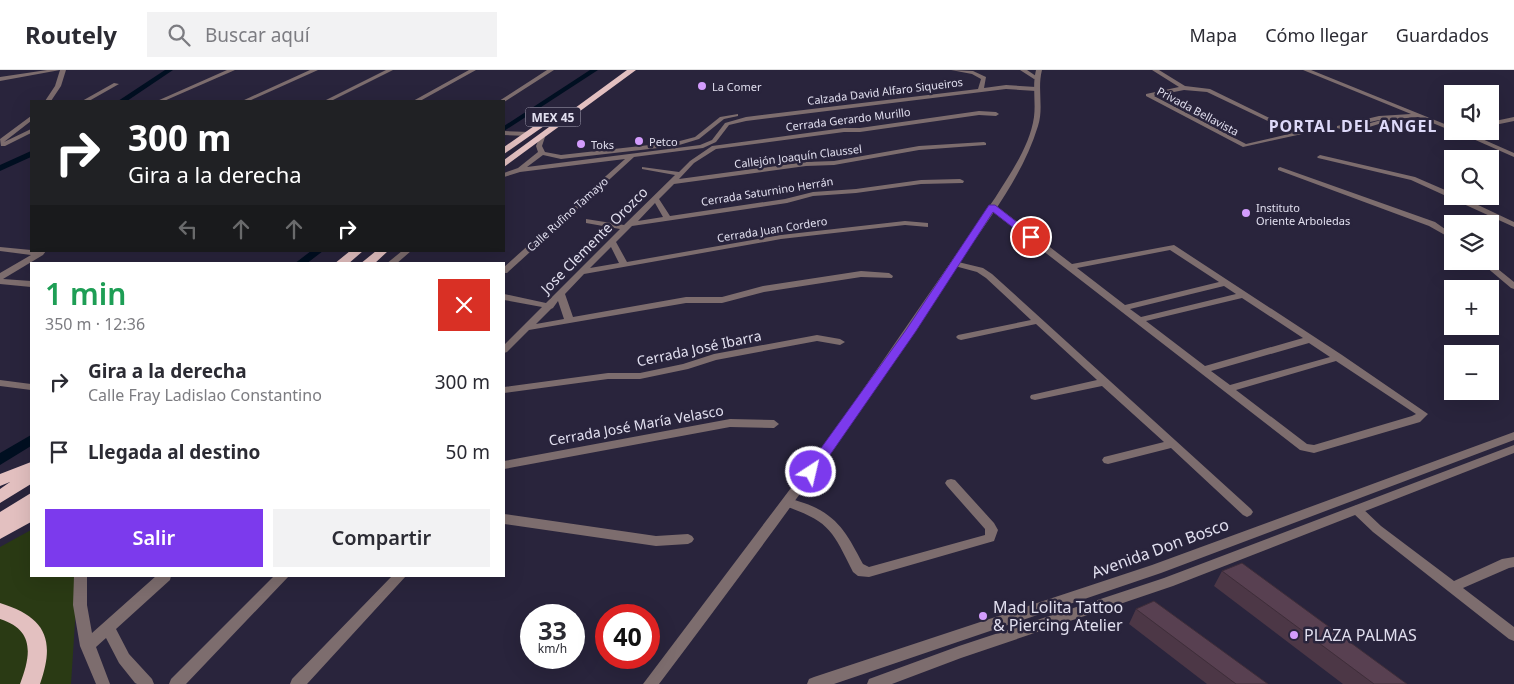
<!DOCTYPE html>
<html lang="es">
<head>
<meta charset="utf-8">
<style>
	:root { --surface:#fff; --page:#f2f2f3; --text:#2b2b33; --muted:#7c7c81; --line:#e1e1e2; --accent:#7c3aed }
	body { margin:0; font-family:"Noto Sans",sans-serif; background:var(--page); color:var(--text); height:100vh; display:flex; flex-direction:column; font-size:19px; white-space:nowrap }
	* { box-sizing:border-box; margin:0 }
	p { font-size:16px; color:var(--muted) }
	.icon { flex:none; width:28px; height:28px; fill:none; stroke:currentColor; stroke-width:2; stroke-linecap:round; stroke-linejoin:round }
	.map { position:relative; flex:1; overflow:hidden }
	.details { position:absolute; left:30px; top:192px; width:475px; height:315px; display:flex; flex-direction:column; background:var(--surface); border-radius:0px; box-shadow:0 5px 20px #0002 }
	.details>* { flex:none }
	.banner { position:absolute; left:30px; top:30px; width:475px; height:152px; border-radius:0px; box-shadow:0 5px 20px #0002; background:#202124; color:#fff; overflow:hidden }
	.controls { position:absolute; left:1444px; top:15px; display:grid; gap:10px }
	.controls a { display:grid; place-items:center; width:55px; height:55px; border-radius:0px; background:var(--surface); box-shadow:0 5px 20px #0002; font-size:25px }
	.speed { position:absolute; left:520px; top:534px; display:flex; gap:10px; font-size:25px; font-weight:700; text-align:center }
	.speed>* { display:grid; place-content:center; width:65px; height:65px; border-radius:50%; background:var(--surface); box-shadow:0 5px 20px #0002; line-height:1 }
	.speed small { font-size:12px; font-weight:400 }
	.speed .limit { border:8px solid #d22; background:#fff; color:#111 }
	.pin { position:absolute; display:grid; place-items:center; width:42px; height:42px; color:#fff; margin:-21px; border:2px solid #fff; border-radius:50%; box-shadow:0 1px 5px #0007 }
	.me { position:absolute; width:55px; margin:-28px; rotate:35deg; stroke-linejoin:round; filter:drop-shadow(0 0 4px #0008) }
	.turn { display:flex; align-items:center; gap:18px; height:105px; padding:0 15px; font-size:22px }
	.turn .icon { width:65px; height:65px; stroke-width:2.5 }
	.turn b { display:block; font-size:35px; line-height:42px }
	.lanes { display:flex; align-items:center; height:48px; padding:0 15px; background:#0003; justify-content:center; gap:25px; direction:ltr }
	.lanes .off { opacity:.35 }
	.round { display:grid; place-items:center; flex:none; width:52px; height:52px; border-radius:0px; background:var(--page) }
	.summary { display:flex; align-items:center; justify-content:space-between; height:85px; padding:0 15px }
	h1 { font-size:30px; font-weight:600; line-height:38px; color:#1e9e55 }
	.primary-button { display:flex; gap:10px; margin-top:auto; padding:10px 15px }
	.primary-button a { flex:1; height:58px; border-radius:0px; background:var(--accent); color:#fff; font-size:20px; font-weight:600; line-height:58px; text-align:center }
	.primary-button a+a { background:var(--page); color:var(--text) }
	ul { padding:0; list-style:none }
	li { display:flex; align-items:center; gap:15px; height:70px; padding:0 15px }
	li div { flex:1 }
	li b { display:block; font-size:19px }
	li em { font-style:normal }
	header { display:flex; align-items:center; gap:30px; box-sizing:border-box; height:70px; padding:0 25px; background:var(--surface); border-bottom:1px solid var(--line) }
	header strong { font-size:24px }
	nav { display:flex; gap:28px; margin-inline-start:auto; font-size:18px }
	.search { width:350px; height:45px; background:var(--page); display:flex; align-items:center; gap:12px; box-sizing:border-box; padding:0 18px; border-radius:0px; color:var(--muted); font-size:19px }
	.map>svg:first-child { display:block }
	.green { fill:#2a3a14 }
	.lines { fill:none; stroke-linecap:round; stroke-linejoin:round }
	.canal { fill:#000f21; fill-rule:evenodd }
	.minor { fill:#7d6d6e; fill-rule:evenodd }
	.tertiary { fill:#7d6d6e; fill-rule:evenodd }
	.trunk { fill:#e3c0c0; fill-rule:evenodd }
	.wall { fill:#4c3746 }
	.building { fill:#584051; stroke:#3e2d39 }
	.route { fill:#7c3aed; stroke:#51269a }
	.poi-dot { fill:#d39cfd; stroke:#29243c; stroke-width:2 }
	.labels { text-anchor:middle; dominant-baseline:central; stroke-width:5; stroke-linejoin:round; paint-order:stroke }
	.far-poi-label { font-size:11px; fill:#e1dfef; stroke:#29243c; text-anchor:start }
	.far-street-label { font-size:11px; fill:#e1dfef; stroke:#29243c }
	.shield { fill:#29243c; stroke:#aaa7b9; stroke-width:1 }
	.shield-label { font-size:12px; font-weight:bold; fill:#e1dfef }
	.street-label { font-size:14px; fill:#e1dfef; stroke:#29243c }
	.far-district-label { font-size:16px; font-weight:bold; letter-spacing:1px; fill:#ddd9f9; stroke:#29243c }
	.near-street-label { font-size:16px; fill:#e1dfef; stroke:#29243c }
	.near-poi-label { font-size:16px; fill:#e1dfef; stroke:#29243c; text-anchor:start }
</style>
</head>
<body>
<header>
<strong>Routely</strong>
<div class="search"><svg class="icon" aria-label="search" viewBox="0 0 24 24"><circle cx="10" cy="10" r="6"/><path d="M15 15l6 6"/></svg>Buscar aquí</div>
<nav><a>Mapa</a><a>Cómo llegar</a><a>Guardados</a></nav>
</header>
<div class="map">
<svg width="1514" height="614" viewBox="0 0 1514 614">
	<rect width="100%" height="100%" fill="#29243c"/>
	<path class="green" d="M31 460V506H78L71 614H0V477Z"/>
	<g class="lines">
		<path class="canal" d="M165 0H173L127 31H118Z
			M590 0H598L504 61V56Z
			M31 81V87L0 101V95Z
			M311 181H323L306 194H294Z
			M31 365V376L0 395V383Z"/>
		<path class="minor" d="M47 0H60L0 11V7Z
			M60 0H66L61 16 51 31H45L55 16Z
			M227 0H235L164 31H157Z
			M310 0H318L249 31H242Z
			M386 0H393L331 31H324Z
			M469 0H476L420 31H413Z
			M547 0H554L504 32 499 31Z
			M951 0 973 1 986 7 984 18 1006 15 1036 17 1039 19 1036 21 1006 19 746 51 729 55 716 72 703 78 634 87 507 203H504V197L625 89 520 102 504 107V103L518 98 538 82 536 76 540 66 545 67 542 76 545 82 561 85 676 72 695 67 720 47 738 44V46L724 49 699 69 676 76 561 89 543 85 527 97 700 75 712 70 725 53 746 47 978 19 981 9 972 4Z
			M1020 0H1027L1039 8 1034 9Z
			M1152 0H1159L1185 16 1210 19 1302 64 1243 77 1146 26V24L1179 17ZM1184 20 1207 22 1293 63 1246 74 1154 26Z
			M1303 0H1311L1452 57V61L1418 47 1395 49 1353 62 1337 58V56L1379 46 1411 44ZM1379 50H1381L1353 58 1348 57Z
			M114 13 119 14 89 31H82Z
			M979 41 996 42 999 44 996 46 979 45 860 62H844L716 79 694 93 679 109 806 92 834 91 919 76 984 72 986 73V75L919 80 834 95 806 96 674 114 659 129 670 146 785 129 813 122 856 119 921 110 960 109 964 111 963 113 921 114 856 123 813 126 787 133 632 156 616 172 627 192 781 165 905 151 928 153V157L905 155 781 169 584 204 565 224 573 247 686 227H722L763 216 861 201 889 203 893 206 892 208 861 207 764 222 722 233H686L529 260 507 282 504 283V275L542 237 504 230V224L546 233 620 159 586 153V149L624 155 675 105 642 99V97L679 102 690 91 712 76 844 58H860ZM655 133 663 147 638 151ZM611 177 619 193 590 198ZM558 231 564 249 536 254 551 239 553 238Z
			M31 46V51L4 72 29 60 31 59V63L5 76H1L0 69Z
			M1514 47V51L1490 56V52Z
			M504 61 529 62 532 64 529 66 504 65Z
			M1455 61H1464L1514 83V87Z
			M1320 85 1415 107 1452 123V126H1459L1514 152V157L1411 110 1318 88 1317 87Z
			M1280 97 1435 152 1452 164V169L1429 156 1278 100V98Z
			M989 135H995L1072 194 1174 175 1342 285 1428 344 1420 352 1314 383 1300 380 989 139ZM1170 180 1219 212 1125 235 1077 198ZM1224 216 1236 224 1141 247 1130 239ZM1242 228 1303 268 1205 296 1146 251ZM1309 273 1330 287 1230 315 1211 301ZM1336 291 1416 344 1412 346 1314 375 1307 374 1236 320Z
			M0 177 31 180V181H46L43 185 3 209 31 211V217L0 214V203L31 185 0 181Z
			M402 181H411L396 194H386Z
			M951 191H954L983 198 992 204 1251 439 1253 442 1251 445 1247 447 1243 445 1171 378 1108 394 1104 393 1102 390 1104 387 1164 372 1102 316 1035 330 1031 329 1030 327 1031 325 1097 310 1036 254 961 270 958 269 956 267 958 265 1031 250 986 208 977 202 951 195Z
			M1479 191H1488L1514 212V219L1511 218Z
			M817 265 840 269 845 272 840 275 817 271 716 290 688 299 640 309H608L504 323V317L608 303H640L683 294 714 284Z
			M0 310 31 314V320L0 316Z
			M730 349 774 350 779 354 774 358 730 357 504 399V391Z
			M951 409 955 410 994 453 998 460 994 471 869 507 858 506 853 502C832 460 830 452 785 436L783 433 785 430C791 428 797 431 804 433 838 445 847 464 863 494L869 497 985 465V459L947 416 945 413 947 410Z
			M1357 435 1361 437 1381 456 1454 511 1502 489 1514 487V497L1509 498 1463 518 1514 557V571L1509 569 1373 462 1353 443 1351 440 1353 437Z
			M504 444 656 466 688 464 692 466 694 469 692 472 688 474 656 476 504 454Z
			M74 506H87V535L92 563 156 506H171L170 510 116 559 129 584 152 609 154 614H137L135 613 119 593 106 568 96 577 110 614H96L80 576 73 535Z
			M274 506H289L186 614H169L171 609Z
			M392 506H406L307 614H290L292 609Z"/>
		<path class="tertiary" d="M1036 0H1042C1037 19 1044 38 1038 56 1021 112 980 160 948 209 858 348 759 481 659 614H643L840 353 995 128C1010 104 1030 76 1034 47 1036 31 1032 16 1036 0Z
			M1514 362V370L1161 503 834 614H807L809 609 814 607 1152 495Z
			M1514 375V383L1173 516 961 588 892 614H867L869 609 959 576 1164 508Z"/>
		<path class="trunk" d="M627 0H636L504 97V90Z
			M560 38 567 40 504 84V77Z
			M350 181H363L348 194H334Z
			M376 181H388L374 194H360Z
			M31 392V414L0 433V419L10 412 0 416V404Z
			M31 423V452L0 469V442Z
			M0 533C45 547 56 569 40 614H20C31 585 35 560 0 549Z"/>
	</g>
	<path class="wall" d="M1222 501 1407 614H1343L1214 516Z
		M1136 539 1268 614H1207L1129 554Z"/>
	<path class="building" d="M1242 493 1407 614H1374L1222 501Z
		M1154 531 1268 614H1236L1136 539Z"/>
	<path class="route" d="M989 135H995L1036 167 1028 169 993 142 916 261 816 405H806L805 402 806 399 906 260Z"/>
	<g class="poi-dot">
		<circle cx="702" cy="16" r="5"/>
		<circle cx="639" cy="71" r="5"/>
		<circle cx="581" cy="74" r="5"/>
		<circle cx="1246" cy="143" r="5"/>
		<circle cx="983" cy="546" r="5"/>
		<circle cx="1294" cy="565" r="5"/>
	</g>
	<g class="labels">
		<g class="far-poi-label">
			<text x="712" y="16">La Comer</text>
			<text x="649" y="71">Petco</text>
			<text x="591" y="74">Toks</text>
			<text x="1256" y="137">Instituto<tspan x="1256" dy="13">Oriente Arboledas</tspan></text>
		</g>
		<g class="far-street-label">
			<text transform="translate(885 21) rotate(-7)">Calzada David Alfaro Siqueiros</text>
			<text transform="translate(1198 41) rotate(28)">Privada Bellavista</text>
			<text transform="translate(848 49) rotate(-7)">Cerrada Gerardo Murillo</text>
			<text transform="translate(798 86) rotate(-7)">Callejón Joaquín Claussel</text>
			<text transform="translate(767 121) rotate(-9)">Cerrada Saturnino Herrán</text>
			<text transform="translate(567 144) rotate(-42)">Calle Rufino Tamayo</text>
			<text transform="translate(772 159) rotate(-9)">Cerrada Juan Cordero</text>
		</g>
		<rect class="shield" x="525.5" y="37.5" width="55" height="19" rx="4"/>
		<g class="shield-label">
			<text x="553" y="47">MEX 45</text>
		</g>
		<g class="street-label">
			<text transform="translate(594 170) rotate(-45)">Jose Clemente Orozco</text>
			<text transform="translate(699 278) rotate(-12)">Cerrada José Ibarra</text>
			<text transform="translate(636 355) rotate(-10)">Cerrada José María Velasco</text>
		</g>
		<g class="far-district-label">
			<text x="1353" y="56">PORTAL DEL ANGEL</text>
		</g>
		<g class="near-street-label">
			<text transform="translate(1160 478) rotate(-20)">Avenida Don Bosco</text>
		</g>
		<g class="near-poi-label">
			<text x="993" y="537">Mad Lolita Tattoo<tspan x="993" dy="18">&amp; Piercing Atelier</tspan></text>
			<text x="1304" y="565">PLAZA PALMAS</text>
		</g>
	</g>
</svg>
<div class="controls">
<a><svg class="icon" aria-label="sound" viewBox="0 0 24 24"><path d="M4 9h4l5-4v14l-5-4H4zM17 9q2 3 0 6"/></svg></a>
<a><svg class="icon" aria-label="search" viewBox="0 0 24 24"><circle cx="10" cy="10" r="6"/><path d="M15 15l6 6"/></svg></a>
<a><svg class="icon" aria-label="layers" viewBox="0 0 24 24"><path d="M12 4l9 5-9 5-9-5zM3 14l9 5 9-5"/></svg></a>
<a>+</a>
<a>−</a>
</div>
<div class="speed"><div>33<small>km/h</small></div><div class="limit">40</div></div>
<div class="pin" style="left:1031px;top:167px;background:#d93025"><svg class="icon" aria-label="arrive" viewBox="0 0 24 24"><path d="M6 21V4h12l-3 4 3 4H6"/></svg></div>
<svg class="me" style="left:811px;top:402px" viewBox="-20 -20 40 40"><circle r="17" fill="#7c3aed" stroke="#fff" stroke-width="3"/><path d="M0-11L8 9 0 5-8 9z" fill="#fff"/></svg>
<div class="banner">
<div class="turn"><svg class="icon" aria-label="right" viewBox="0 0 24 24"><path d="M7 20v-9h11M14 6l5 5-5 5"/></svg><div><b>300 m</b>Gira a la derecha</div></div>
<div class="lanes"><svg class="icon off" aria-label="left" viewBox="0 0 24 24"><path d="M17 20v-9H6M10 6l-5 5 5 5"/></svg><svg class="icon off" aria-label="ahead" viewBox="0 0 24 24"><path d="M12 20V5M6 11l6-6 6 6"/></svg><svg class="icon off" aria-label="ahead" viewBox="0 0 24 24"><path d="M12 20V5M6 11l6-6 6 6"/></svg><svg class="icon" aria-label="right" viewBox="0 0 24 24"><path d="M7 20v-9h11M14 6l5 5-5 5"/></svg></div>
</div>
<section class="details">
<div class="summary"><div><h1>1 min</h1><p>350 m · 12:36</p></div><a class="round" style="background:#d93025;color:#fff"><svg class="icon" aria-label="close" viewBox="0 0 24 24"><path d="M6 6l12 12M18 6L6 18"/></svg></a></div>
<ul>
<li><svg class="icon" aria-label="right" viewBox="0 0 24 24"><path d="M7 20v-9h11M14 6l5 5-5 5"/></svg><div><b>Gira a la derecha</b><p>Calle Fray Ladislao Constantino</p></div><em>300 m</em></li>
<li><svg class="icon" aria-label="arrive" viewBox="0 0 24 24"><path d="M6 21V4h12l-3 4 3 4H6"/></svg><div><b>Llegada al destino</b></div><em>50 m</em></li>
</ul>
<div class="primary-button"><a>Salir</a><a>Compartir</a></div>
</section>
</div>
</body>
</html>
